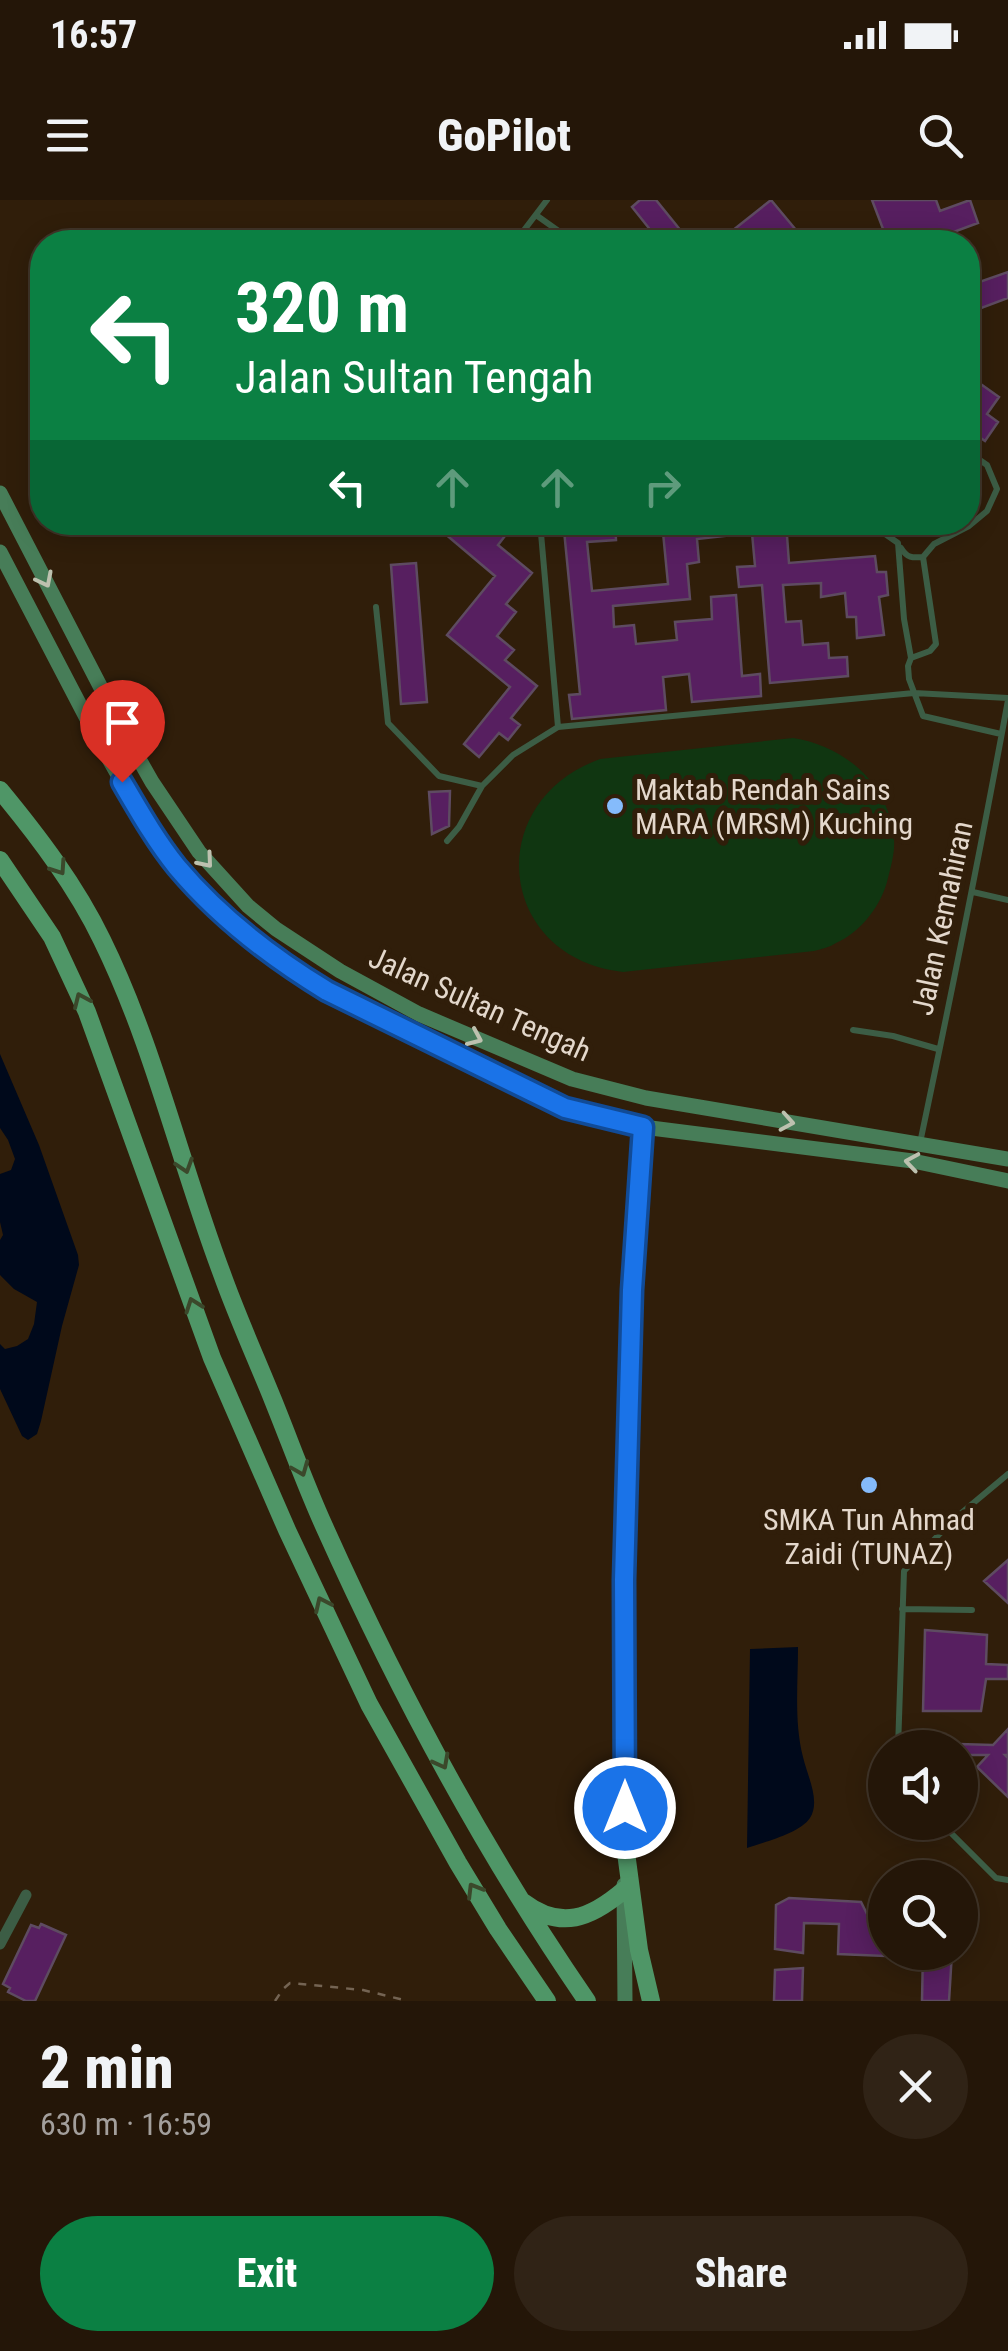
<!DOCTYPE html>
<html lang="en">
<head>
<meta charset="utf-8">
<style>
	:root { --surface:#241608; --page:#302316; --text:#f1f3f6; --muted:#a39f9c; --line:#413529; --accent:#0b8043 }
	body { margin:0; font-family:"Roboto Condensed",sans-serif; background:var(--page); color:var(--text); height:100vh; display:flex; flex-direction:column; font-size:38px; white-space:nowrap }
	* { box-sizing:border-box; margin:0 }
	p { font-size:32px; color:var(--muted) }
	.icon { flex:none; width:55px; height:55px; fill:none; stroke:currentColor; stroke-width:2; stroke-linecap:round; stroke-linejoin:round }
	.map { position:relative; height:1801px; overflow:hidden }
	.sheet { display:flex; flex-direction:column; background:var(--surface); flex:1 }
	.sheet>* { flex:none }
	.hud { position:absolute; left:30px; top:30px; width:950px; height:305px; border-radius:40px; box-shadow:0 5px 25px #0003,0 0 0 2px var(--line); background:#0b8043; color:#fff; overflow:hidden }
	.buttons { position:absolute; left:868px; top:1530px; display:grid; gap:20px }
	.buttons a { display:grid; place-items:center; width:110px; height:110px; border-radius:50%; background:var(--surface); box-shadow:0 5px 25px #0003,0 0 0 2px var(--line); font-size:50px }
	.pin { position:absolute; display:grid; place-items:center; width:85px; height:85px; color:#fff; margin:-102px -42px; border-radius:50% 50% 50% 0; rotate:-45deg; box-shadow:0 0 10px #0007 }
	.pin .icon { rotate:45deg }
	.me { position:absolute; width:110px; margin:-55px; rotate:0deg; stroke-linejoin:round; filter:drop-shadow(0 0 8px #0008) }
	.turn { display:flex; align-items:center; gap:35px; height:210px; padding:0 40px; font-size:45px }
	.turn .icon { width:130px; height:130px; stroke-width:2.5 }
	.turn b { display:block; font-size:70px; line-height:85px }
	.lanes { display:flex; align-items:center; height:95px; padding:0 40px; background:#0003; justify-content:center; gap:50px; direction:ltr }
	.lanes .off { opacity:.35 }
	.round { display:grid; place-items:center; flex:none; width:105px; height:105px; border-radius:52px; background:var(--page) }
	.head { display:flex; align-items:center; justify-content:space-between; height:170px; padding:0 40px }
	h1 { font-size:60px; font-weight:800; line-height:75px }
	.primary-button { display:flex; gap:20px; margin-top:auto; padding:20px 40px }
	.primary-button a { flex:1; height:115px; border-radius:60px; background:var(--accent); color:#fff; font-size:40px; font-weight:800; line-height:115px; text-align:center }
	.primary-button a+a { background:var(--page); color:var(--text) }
	.status { display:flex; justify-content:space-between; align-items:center; height:70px; padding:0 50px; background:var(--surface); direction:ltr }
	.status svg { height:28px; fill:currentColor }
	header { display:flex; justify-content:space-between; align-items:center; height:130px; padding:0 40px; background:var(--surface); font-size:45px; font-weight:800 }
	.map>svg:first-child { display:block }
	.green { fill:#103611 }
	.water { fill:#00091b }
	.building { fill:#571f60; stroke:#5e4b61; stroke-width:2.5 }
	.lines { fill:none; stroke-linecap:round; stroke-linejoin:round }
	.path { stroke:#746453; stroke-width:2.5; stroke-dasharray:8 8; stroke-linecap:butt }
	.lane { stroke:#3c5d45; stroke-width:6 }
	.street { stroke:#3c5d45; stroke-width:11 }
	.secondary { stroke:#477d58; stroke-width:15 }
	.primary { stroke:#4f9667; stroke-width:18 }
	.oneway { stroke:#bdc1af }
	.oneway2 { stroke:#3b482b }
	.route-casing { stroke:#114b97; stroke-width:25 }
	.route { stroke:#1a73e8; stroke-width:18 }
	.poi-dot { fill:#85bbfb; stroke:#301e0a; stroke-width:4 }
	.labels { text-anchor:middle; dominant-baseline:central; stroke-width:10; stroke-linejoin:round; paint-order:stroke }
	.poi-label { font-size:30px; fill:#e4d8cc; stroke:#301e0a; text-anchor:start }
	.street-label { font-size:30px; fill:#e4d8cc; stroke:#301e0a }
</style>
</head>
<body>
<div class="status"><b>16:57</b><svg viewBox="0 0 49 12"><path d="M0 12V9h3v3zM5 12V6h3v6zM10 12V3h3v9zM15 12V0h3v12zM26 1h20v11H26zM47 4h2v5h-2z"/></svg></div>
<header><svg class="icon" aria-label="menu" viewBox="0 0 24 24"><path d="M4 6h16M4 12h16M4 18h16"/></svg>GoPilot<svg class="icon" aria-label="search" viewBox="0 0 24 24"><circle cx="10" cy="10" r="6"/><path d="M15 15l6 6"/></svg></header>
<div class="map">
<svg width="1008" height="1801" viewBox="0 0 1008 1801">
	<rect width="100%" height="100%" fill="#301e0a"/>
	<path class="green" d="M793 538C845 546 890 584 894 640 895 652 891 666 888 678 882 705 861 732 836 743 830 747 822 749 814 751L623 772C497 758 481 602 600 559Z"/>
	<path class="water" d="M0 854 39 945 78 1055 79 1065 62 1126 41 1221 37 1234 28 1240 22 1236 0 1189V1144L5 1149 17 1146 28 1139 34 1124 37 1102 14 1089 0 1075V1040L3 1035 0 1022V974L11 970 15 959 8 940 0 928Z
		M798 1447C798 1484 794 1522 803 1557 807 1575 821 1601 810 1618 800 1633 765 1642 747 1648L750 1449Z"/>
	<path class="building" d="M640 0H656L690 42H660L632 7Z
		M771 0 806 42H718Z
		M872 0H936L940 11 970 0 978 23 948 34 951 42H888Z
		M1008 72V98L968 113V86Z
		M968 175 999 197 987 214 998 222 985 241 975 234 968 245Z
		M431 322H471L483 333 491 323 505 336 498 345 532 373 506 404 516 412 497 436 514 450 505 460 537 486 511 518 520 525 508 540 499 533 479 557 464 544 510 487 447 435 495 376Z
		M590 322H615L616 340 587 342 592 391 668 384 662 322H723L725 336 697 339 699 362 687 364 690 399 613 406 614 427 634 425 636 444 677 440 675 422 712 419 711 397 736 395 742 476 760 474 761 496 692 502 689 474 663 477 666 510 572 519 569 495 580 494 564 330 591 327Z
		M751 322H786L789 363 875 356 877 372H886L888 395 879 397 884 435 857 438 856 417H847L845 393 821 397V383L783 385 786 422 801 421 803 445 828 443 829 458 847 457 848 476 770 483 762 385 739 387 737 367 755 366Z
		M416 363 427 502 401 504 391 365Z
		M450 591 449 626 432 634 429 592Z
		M1008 1360V1403L984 1381Z
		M925 1430 987 1435 986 1464 1008 1465V1479H986L981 1511H923Z
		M1008 1529V1555H1005L1008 1558V1597L977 1567 988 1555H960V1544L993 1545Z
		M789 1698 861 1702 870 1720 885 1706V1756L838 1754 839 1724 804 1723 803 1753 775 1749 776 1705Z
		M41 1724 66 1735 35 1801H26L8 1792 10 1788 3 1784 31 1725 39 1728Z
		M923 1752H952L949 1801H922Z
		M803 1768 802 1801H774L775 1770Z"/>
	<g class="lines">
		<path class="path" d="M275 1801 283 1789 290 1783 363 1790 408 1801"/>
		<path class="lane" d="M536 15 574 42
			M515 42 547 0
			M540 322 558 527
			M868 322 898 343 904 419 911 458 908 466 909 479 923 516 1001 534
			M901 348C907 358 912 358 923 357L934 344 969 326 987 311 997 289 987 265 968 252
			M376 407 388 523 439 576 482 586 513 555 558 527 914 493 1008 498
			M911 458 930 451 936 444 923 357
			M447 641 459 627 482 586
			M973 692 1008 700
			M853 830 893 836 938 849
			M920 943C951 796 981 648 1008 500
			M902 1409 972 1410
			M898 1548 904 1371 953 1320 1008 1274
			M940 1622 996 1678 1008 1680"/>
		<path class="street" d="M0 1744 26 1695"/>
		<path class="secondary" d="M0 293 127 538 152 582 199 652 248 706 276 729 340 771 419 814 572 879 646 898 1008 959
			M0 352 97 538 145 622 175 664 202 694 232 723 296 772 327 791 414 835 565 907 643 927 913 961 1008 981
			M625 1657 623 1379 632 1089 643 927
			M624 1685 625 1801"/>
		<path class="primary" d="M0 590C38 636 76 686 102 740 154 846 180 963 222 1074 237 1116 256 1158 273 1200 290 1242 305 1284 324 1326 398 1491 484 1652 587 1801
			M0 660 52 737 87 812 212 1158 287 1330 369 1504 458 1663 498 1729 547 1801
			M625 1645 639 1750 651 1801
			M523 1702C561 1731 591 1718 624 1690"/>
	</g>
	<defs><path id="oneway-chevron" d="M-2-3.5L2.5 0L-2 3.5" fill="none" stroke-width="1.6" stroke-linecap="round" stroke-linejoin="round" transform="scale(2.5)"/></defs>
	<g class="oneway">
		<use href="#oneway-chevron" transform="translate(45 380) rotate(63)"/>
		<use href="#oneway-chevron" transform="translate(206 661) rotate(50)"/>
		<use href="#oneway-chevron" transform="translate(475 838) rotate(24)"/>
		<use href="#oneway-chevron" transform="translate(787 922) rotate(10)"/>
		<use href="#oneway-chevron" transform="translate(912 962) rotate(-171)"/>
	</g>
	<g class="oneway2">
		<use href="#oneway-chevron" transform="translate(59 668) rotate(56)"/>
		<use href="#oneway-chevron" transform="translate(81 800) rotate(-114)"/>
		<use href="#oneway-chevron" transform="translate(185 966) rotate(72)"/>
		<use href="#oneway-chevron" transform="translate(193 1105) rotate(-110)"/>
		<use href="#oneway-chevron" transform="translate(301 1269) rotate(68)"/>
		<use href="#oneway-chevron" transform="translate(322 1404) rotate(-115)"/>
		<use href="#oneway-chevron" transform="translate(442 1562) rotate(62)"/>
		<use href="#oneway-chevron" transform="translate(474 1690) rotate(-121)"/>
	</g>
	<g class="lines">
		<g class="route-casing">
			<path id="route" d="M122 582C139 611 156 641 177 667 219 717 271 757 327 791L565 908 643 927 632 1090 624 1380 625 1608"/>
		</g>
		<use href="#route" class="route"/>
	</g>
	<g class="poi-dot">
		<circle cx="615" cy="606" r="10"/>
		<circle cx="869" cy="1285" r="10"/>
	</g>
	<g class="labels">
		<g class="poi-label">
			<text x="635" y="589">Maktab Rendah Sains<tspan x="635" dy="34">MARA (MRSM) Kuching</tspan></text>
			<text x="869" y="1319" text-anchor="middle">SMKA Tun Ahmad<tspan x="869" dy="34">Zaidi (TUNAZ)</tspan></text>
		</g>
		<g class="street-label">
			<text transform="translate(942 718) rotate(-78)">Jalan Kemahiran</text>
			<text transform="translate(480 804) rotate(24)">Jalan Sultan Tengah</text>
		</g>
	</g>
</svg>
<div class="buttons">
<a><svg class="icon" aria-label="sound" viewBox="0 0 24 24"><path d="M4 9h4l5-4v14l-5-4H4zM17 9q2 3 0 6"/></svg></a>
<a><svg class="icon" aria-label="search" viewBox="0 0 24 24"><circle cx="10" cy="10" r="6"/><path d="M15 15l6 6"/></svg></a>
</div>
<div class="pin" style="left:122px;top:582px;background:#d93025"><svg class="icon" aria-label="arrive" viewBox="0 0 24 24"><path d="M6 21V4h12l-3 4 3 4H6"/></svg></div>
<svg class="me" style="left:625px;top:1608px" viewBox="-20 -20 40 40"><circle r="17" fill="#1a73e8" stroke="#fff" stroke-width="3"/><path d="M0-11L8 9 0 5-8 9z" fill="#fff"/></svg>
<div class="hud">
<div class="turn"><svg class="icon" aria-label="left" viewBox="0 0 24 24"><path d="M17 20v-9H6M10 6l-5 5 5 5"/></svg><div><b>320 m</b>Jalan Sultan Tengah</div></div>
<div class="lanes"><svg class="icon" aria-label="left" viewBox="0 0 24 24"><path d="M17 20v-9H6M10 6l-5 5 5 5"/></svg><svg class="icon off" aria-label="ahead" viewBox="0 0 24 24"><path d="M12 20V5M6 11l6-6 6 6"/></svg><svg class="icon off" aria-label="ahead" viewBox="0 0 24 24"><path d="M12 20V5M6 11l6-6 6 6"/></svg><svg class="icon off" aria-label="right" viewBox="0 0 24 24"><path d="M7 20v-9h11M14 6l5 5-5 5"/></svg></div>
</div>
</div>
<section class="sheet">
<div class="head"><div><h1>2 min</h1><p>630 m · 16:59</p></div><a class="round"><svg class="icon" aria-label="close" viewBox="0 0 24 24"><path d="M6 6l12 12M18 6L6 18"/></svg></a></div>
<div class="primary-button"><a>Exit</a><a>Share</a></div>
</section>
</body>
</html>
